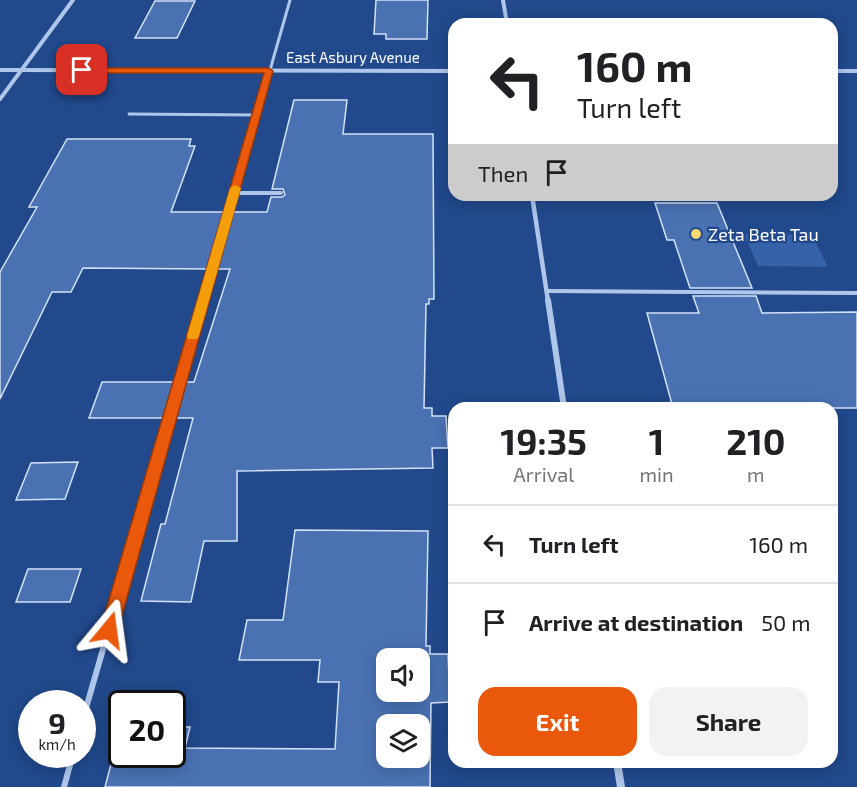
<!DOCTYPE html>
<html lang="en">
<head>
<meta charset="utf-8">
<style>
	:root { --surface:#fff; --page:#f2f2f2; --text:#202124; --muted:#757577; --line:#e0e0e0; --accent:#ea580c }
	body { margin:0; font-family:"Exo 2",sans-serif; background:var(--page); color:var(--text); height:100vh; display:flex; flex-direction:column; font-size:22px; white-space:nowrap }
	* { box-sizing:border-box; margin:0 }
	p { font-size:20px; color:var(--muted) }
	.icon { flex:none; width:33px; height:33px; fill:none; stroke:currentColor; stroke-width:2; stroke-linecap:round; stroke-linejoin:round }
	.map { position:relative; flex:1; overflow:hidden }
	.details { position:absolute; left:448px; top:402px; width:390px; height:366px; display:flex; flex-direction:column; background:var(--surface); border-radius:18px; box-shadow:0 3px 15px #0003 }
	.details>* { flex:none }
	.top-card { position:absolute; left:448px; top:18px; width:390px; height:183px; border-radius:18px; box-shadow:0 3px 15px #0003; background:#fff; color:var(--text); overflow:hidden }
	.buttons { position:absolute; left:376px; top:648px; display:grid; gap:12px }
	.buttons a { display:grid; place-items:center; width:54px; height:54px; border-radius:12px; background:var(--surface); box-shadow:0 3px 15px #0003; font-size:30px }
	.speed { position:absolute; left:18px; top:690px; display:flex; gap:12px; font-size:30px; font-weight:700; text-align:center }
	.speed>* { display:grid; place-content:center; width:78px; height:78px; border-radius:50%; background:var(--surface); box-shadow:0 3px 15px #0003; line-height:1 }
	.speed small { font-size:15px; font-weight:400 }
	.speed .limit { border:3px solid #111; border-radius:9px; background:#fff; color:#111 }
	.pin { position:absolute; display:grid; place-items:center; width:51px; height:51px; color:#fff; margin:-26px; border-radius:12px; box-shadow:0 3px 9px #0006 }
	.me { position:absolute; width:66px; margin:-33px; rotate:16deg; stroke-linejoin:round; filter:drop-shadow(0 0 4px #0008) }
	.turn { display:flex; align-items:center; gap:21px; height:126px; padding:0 30px; font-size:27px }
	.turn .icon { width:78px; height:78px; stroke-width:2.5 }
	.turn b { display:block; font-size:42px; line-height:51px }
	.then { display:flex; align-items:center; height:57px; padding:0 30px; background:#0003; gap:12px; font-size:22px }
	.eta { display:flex; justify-content:space-evenly; align-items:center; height:102px; text-align:center }
	.eta b { font-size:36px; font-weight:700; line-height:42px }
	.action { display:flex; gap:12px; margin-top:auto; padding:12px 30px }
	.action a { flex:1; height:69px; border-radius:18px; background:var(--accent); color:#fff; font-size:24px; font-weight:700; line-height:69px; text-align:center }
	.action a+a { background:var(--page); color:var(--text) }
	ul { padding:0; list-style:none }
	li { display:flex; align-items:center; gap:18px; height:78px; padding:0 30px; border-top:2px solid var(--line) }
	li div { flex:1 }
	li b { display:block; font-size:22px }
	li em { font-style:normal }
	.map>svg:first-child { display:block }
	.green { fill:#3562a9 }
	.building { fill:#4a72b3; stroke:#d3e2f8; stroke-width:1.5; fill-rule:evenodd }
	.lines { fill:none; stroke-linecap:round; stroke-linejoin:round }
	.service-far3 { stroke:#afc6eb; stroke-width:3 }
	.service-far2 { stroke:#afc6eb; stroke-width:4 }
	.service-far1 { stroke:#afc6eb; stroke-width:4.5 }
	.service { stroke:#afc6eb; stroke-width:6 }
	.minor-far3 { stroke:#afc6eb; stroke-width:4 }
	.minor-far2 { stroke:#afc6eb; stroke-width:4.5 }
	.minor-far1 { stroke:#afc6eb; stroke-width:6 }
	.minor { stroke:#afc6eb; stroke-width:8 }
	.tertiary { fill:#afc6eb; fill-rule:evenodd }
	.route { fill:#ea580c; stroke:#983908; stroke-width:1.5 }
	.slow { fill:#f59e0b }
	.poi-dot { fill:#f8d970; stroke:#21498c; stroke-width:2 }
	.labels { text-anchor:middle; dominant-baseline:central; stroke-width:4.5; stroke-linejoin:round; paint-order:stroke }
	.far-street-label { font-size:15px; fill:#fff; stroke:#21498c }
	.poi-label { font-size:18px; fill:#fff; stroke:#21498c; text-anchor:start }
</style>
</head>
<body>
<div class="map">
<svg width="857" height="787" viewBox="0 0 857 787">
	<rect width="100%" height="100%" fill="#21498c"/>
	<path class="green" d="M744 234 812 235 828 267 758 266Z"/>
	<path class="building" d="M376 0H428L427 39H386V34H374Z
		M155 1H195L177 38H135Z
		M294 100H347L343 134H433L434 299H429V304H426L424 408H432V416H446L448 448H432L433 468 237 471V541H204L191 602 141 601 161 524H165L193 418H175L185 382H194L230 269H217L233 212H267L271 197H282L285 195 283 189H272Z
		M67 139H191L189 146H195L171 212H224L208 269 83 268 71 292H52L0 399V272L37 207H29Z
		M655 203H717L752 288H690L674 240H667Z
		M693 296H756L762 313 857 312V408H673L647 313H699Z
		M102 382H176L165 418H89Z
		M78 462 65 499 16 500 31 463Z
		M295 530 428 531 426 646H430V654H448L450 702 431 703 430 787H105L121 726 122 754H172V727H190L185 748 335 749 339 682H318L320 660H239L247 620H283ZM387 658H420V692H387ZM387 724H420V758H387Z
		M28 569H81L70 602H16Z"/>
	<g class="lines">
		<path class="service-far3" d="M129 114 256 115
			M252 133 290 0"/>
		<path class="service-far2" d="M234 193H281
			M547 291 857 293
			M203 301 252 131"/>
		<path class="service-far1" d="M142 515 204 300"/>
		<path class="service" d="M82 722 142 514
			M64 787 73 754"/>
		<path class="minor-far3" d="M503 0 507 24
			M0 99 73 0"/>
		<path class="minor-far2" d="M532 195 548 301"/>
		<path class="minor-far1" d="M548 300 564 408"/>
		<path class="minor" d="M617 762 621 787"/>
		<path class="tertiary" d="M0 68 454 69V73L0 72Z
			M832 69H857V73H832Z"/>
	</g>
	<path class="route" d="M79 68H269L273 71 118 630 115 636 109 638 103 636 100 630 264 73H82L77 70Z"/>
	<path class="slow" d="M235 185 241 188 199 336 197 339H188L187 336 230 188Z"/>
	<circle class="poi-dot" cx="696" cy="234" r="6"/>
	<g class="labels">
		<g class="far-street-label">
			<text x="353" y="57">East Asbury Avenue</text>
		</g>
		<g class="poi-label">
			<text x="708" y="234">Zeta Beta Tau</text>
		</g>
	</g>
</svg>
<div class="buttons">
<a><svg class="icon" aria-label="sound" viewBox="0 0 24 24"><path d="M4 9h4l5-4v14l-5-4H4zM17 9q2 3 0 6"/></svg></a>
<a><svg class="icon" aria-label="layers" viewBox="0 0 24 24"><path d="M12 4l9 5-9 5-9-5zM3 14l9 5 9-5"/></svg></a>
</div>
<div class="speed"><div>9<small>km/h</small></div><div class="limit">20</div></div>
<div class="pin" style="left:82px;top:70px;background:#d93025"><svg class="icon" aria-label="arrive" viewBox="0 0 24 24"><path d="M6 21V4h12l-3 4 3 4H6"/></svg></div>
<svg class="me" style="left:109px;top:630px" viewBox="-20 -20 40 40"><path d="M0-17L14 15 0 8-14 15z" fill="#ea580c" stroke="#fff" stroke-width="4"/></svg>
<div class="top-card">
<div class="turn"><svg class="icon" aria-label="left" viewBox="0 0 24 24"><path d="M17 20v-9H6M10 6l-5 5 5 5"/></svg><div><b>160 m</b>Turn left</div></div>
<div class="then">Then<svg class="icon" aria-label="arrive" viewBox="0 0 24 24"><path d="M6 21V4h12l-3 4 3 4H6"/></svg></div>
</div>
<section class="details">
<div class="eta">
<div><b>19:35</b><p>Arrival</p></div>
<div><b>1</b><p>min</p></div>
<div><b>210</b><p>m</p></div>
</div>
<ul>
<li><svg class="icon" aria-label="left" viewBox="0 0 24 24"><path d="M17 20v-9H6M10 6l-5 5 5 5"/></svg><div><b>Turn left</b></div><em>160 m</em></li>
<li><svg class="icon" aria-label="arrive" viewBox="0 0 24 24"><path d="M6 21V4h12l-3 4 3 4H6"/></svg><div><b>Arrive at destination</b></div><em>50 m</em></li>
</ul>
<div class="action"><a>Exit</a><a>Share</a></div>
</section>
</div>
</body>
</html>
